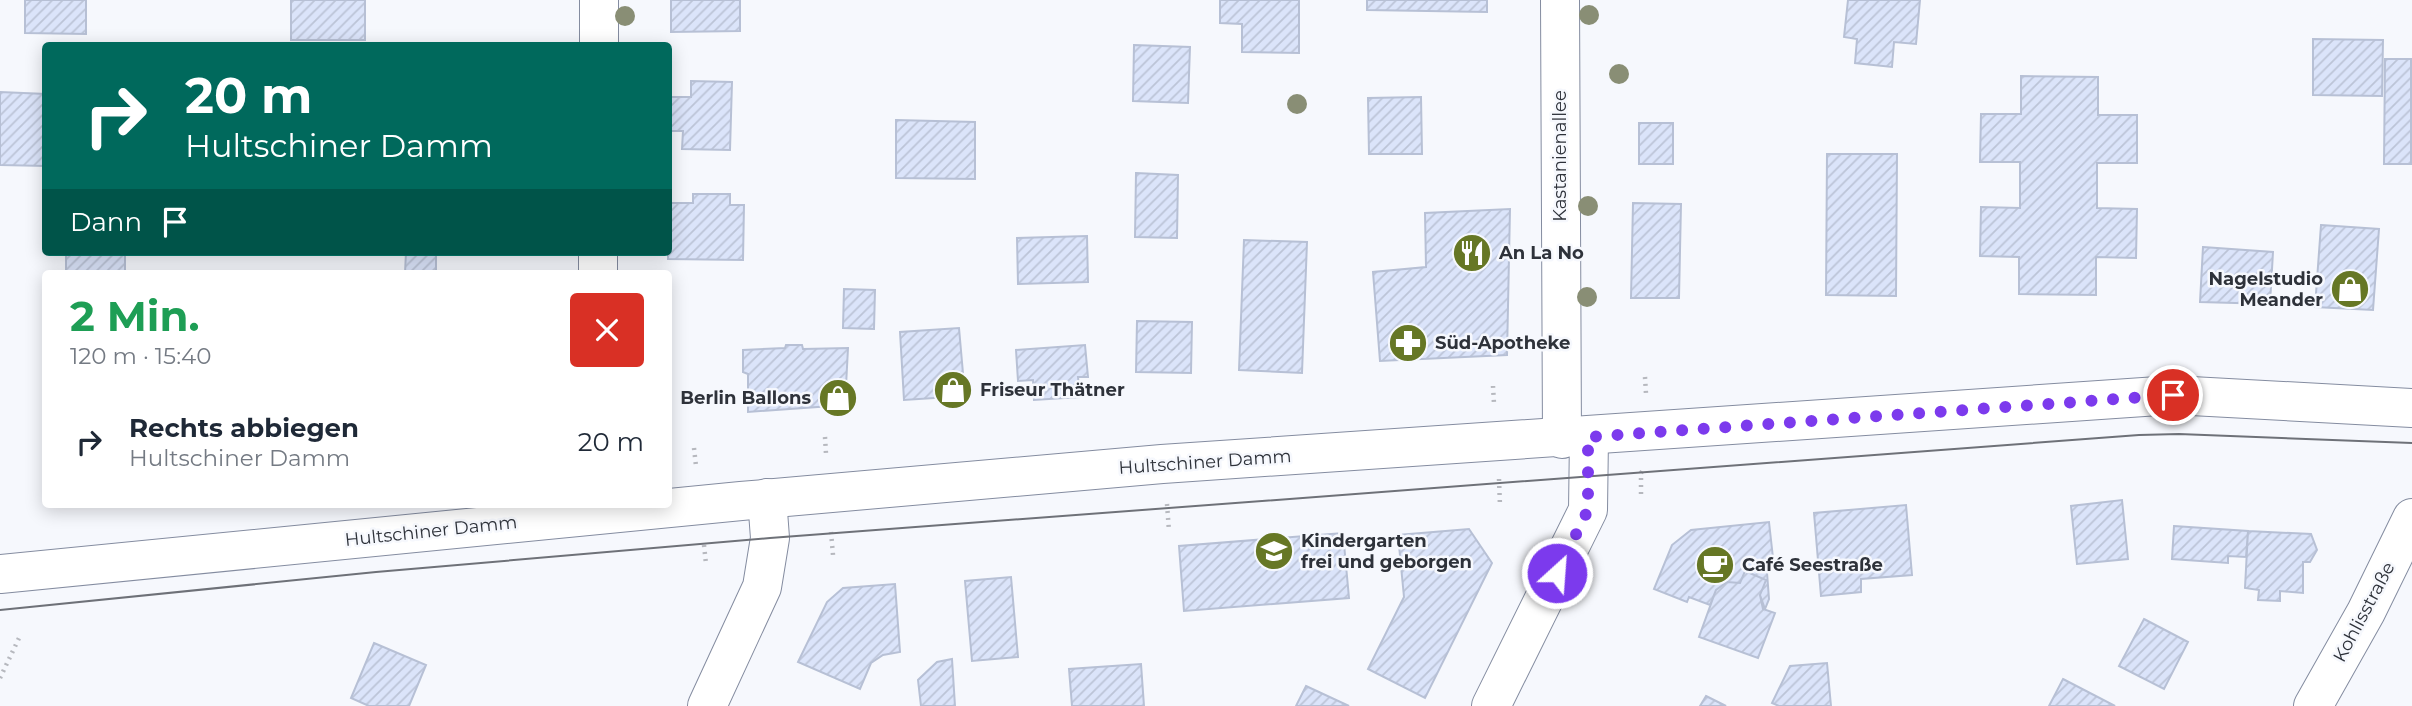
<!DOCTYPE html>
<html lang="de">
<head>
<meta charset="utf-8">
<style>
	:root { --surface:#fff; --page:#f2f2f3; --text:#1f2937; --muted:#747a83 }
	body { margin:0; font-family:Montserrat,sans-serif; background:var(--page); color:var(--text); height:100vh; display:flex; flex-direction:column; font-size:26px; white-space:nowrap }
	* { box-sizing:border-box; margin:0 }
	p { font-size:23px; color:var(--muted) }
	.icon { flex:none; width:38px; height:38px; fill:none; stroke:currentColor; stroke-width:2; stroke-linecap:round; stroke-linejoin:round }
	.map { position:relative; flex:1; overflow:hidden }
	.drawer { position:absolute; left:42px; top:270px; width:630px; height:238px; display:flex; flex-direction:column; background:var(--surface); border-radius:7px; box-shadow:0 4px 18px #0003 }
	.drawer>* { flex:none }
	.top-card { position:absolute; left:42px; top:42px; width:630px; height:214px; border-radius:7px; box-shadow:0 4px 18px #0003; background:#00695c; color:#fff; overflow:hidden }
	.pin { position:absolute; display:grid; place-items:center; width:60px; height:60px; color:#fff; margin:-30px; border:4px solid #fff; border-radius:50%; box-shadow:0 2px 7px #0007 }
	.me { position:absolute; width:77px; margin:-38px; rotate:26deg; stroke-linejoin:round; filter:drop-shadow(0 0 5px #0008) }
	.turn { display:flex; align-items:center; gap:24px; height:147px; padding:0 28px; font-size:32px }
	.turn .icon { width:91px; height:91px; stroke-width:2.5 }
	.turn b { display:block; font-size:49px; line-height:60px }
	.then { display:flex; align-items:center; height:66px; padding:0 28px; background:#0003; gap:14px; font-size:26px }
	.round { display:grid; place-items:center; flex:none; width:74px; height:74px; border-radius:7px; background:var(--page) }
	.head { display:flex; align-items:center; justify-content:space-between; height:119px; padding:0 28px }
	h1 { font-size:42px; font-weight:700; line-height:52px; color:#1e9e55 }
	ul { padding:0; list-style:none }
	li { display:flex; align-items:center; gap:21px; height:105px; padding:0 28px }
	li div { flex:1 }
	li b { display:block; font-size:26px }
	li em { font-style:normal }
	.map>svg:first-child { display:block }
	.building { fill:url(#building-hatch); stroke:#b7c0d5; stroke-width:2 }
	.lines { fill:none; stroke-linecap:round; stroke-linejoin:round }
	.minor-casing { stroke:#848ca0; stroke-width:40 }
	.major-casing { stroke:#848ca0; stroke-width:40 }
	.path { stroke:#b6b8be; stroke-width:4.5; stroke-dasharray:2 5; stroke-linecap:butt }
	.minor { stroke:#fff; stroke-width:38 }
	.major { stroke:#fff; stroke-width:38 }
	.tram { stroke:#6e7178; stroke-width:2 }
	.tree { fill:#898e75 }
	.route { stroke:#7c3aed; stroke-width:12; stroke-dasharray:0 21.6 }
	.labels { text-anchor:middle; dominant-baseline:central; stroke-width:5; stroke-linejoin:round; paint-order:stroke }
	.street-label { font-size:18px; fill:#2e323a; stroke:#f6f8fd }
	.poi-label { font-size:18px; font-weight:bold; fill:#2e323a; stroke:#f6f8fd; text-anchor:start }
</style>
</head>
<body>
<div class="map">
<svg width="2412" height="706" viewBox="0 0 2412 706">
	<defs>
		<pattern id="building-hatch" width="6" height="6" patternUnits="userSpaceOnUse" patternTransform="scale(1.75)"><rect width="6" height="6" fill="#dbe4fa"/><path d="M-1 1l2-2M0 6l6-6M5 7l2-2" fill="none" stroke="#bcc4d7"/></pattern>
	</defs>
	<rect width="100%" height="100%" fill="#f6f8fd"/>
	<path class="building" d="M25 0H86V34L25 33Z
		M291 0H365V40H291Z
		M671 0H740V31L671 32Z
		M1220 0H1299V53L1242 52V24L1220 23Z
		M1367 0H1487V12L1367 10Z
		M1848 0H1920L1916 44 1894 42 1892 67 1855 63 1857 39 1844 37Z
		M2313 39 2383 40 2382 96 2313 95Z
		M1134 45 1190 47 1188 103 1133 101Z
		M2385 59H2411V164H2384Z
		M2021 76 2098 77V115H2137V163H2097V208L2137 209 2136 258 2096 257V295L2019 294V257L1980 256 1981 207 2020 208V162H1980L1981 114H2021Z
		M691 81 732 82 730 150 682 149 683 131H668V97H691Z
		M0 92 46 94V166L0 165Z
		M1421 97 1422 154H1369L1368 98Z
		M896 120 975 122V179L896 178Z
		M1639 123H1673V164H1639Z
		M1827 154H1897L1896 296 1826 295Z
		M1136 173 1178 175 1177 238 1135 237Z
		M693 194H730V205H744L743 260 668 259V203H693Z
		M1633 203 1681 204 1679 298H1631Z
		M1510 209 1507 355 1380 361 1373 272 1426 267 1425 213Z
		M2321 225 2379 229 2373 310 2315 307Z
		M1087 236 1088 282 1018 284 1017 238Z
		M1244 240 1307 242 1302 373 1239 370Z
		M2203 247 2273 252 2270 304 2200 302Z
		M66 252H125V273H66Z
		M406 252H436V273H405Z
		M844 289 875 290 874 329 843 328Z
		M1137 321 1192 322 1191 373 1136 372Z
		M959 328 965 396 904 400 900 332Z
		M786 345H802L803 349 848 348 845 405 748 412V374L743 372V350L785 348Z
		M1085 345 1088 377H1078L1080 397 1034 400 1033 380 1018 381 1016 350Z
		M2122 500 2128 559 2077 564 2071 506Z
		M1906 505 1912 575 1861 579V592L1821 596 1814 513Z
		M1769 522 1773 558 1766 559 1769 599 1765 609 1760 595 1766 580 1745 571 1740 583 1727 582 1716 590 1710 605 1689 597 1687 602 1654 589 1672 545 1691 530Z
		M2174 526 2248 531 2246 557 2228 556V563L2172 559Z
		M1469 529 1492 563 1425 698 1368 669 1404 597 1398 535Z
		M2248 531 2311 534 2317 550 2310 562H2303V593L2280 591V601L2258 600 2259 590 2245 588Z
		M1343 533 1349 598 1184 611 1179 546Z
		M1745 571 1766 580 1760 595 1763 609 1775 613 1758 658 1699 637 1716 590 1727 582 1740 583Z
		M1011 577 1018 657 972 661 965 581Z
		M895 584 900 652 883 655 871 663 860 689 798 662 827 602 843 588Z
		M2144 619 2188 642 2164 689 2119 666Z
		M374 643 426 665 409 706H369L351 698Z
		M952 659 955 706H921L918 680 937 662Z
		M1827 663 1831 706H1779L1772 703 1790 666Z
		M1141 664 1144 706H1072L1069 669Z
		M2063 679 2115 706H2049Z
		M1306 686 1349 706H1296Z
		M1706 696 1726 706H1700Z"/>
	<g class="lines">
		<g class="minor-casing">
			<path id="minor" d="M1560 0 1562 439
				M599 46V0
				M598 273V252
				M707 706 762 587 770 538 767 498
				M1491 706 1588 510 1589 437
				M2313 706 2366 612 2412 518"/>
		</g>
		<g class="major-casing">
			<path id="major" d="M0 574 741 501 1162 464 2173 395 2412 408"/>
		</g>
		<path class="path" d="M1645 377 1646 394
			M1493 386 1494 404
			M825 437 826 454
			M694 448 696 466
			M1499 479 1500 506
			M1641 494V473L1643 470
			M1167 504 1169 531
			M831 532 833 555
			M704 545 706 564
			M0 678 20 636"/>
		<use href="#minor" class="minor"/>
		<use href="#major" class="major"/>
		<path class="tram" d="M0 610 376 572 770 538 2139 435 2179 434 2412 443"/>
	</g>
	<g class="tree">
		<circle cx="1589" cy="15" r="10"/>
		<circle cx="625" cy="16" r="10"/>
		<circle cx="1619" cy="74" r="10"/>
		<circle cx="1297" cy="104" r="10"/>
		<circle cx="1588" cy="206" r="10"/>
		<circle cx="1587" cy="297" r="10"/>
	</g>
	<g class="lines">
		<path class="route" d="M1557 573 1588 510V437L2173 395"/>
	</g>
	<defs>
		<g id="restaurant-disc" transform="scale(2.0125)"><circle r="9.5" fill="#667725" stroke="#f6f8fd"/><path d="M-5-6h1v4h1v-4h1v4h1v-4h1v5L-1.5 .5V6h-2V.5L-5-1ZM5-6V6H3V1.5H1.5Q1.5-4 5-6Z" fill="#fff"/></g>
		<g id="shop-disc" transform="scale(2.0125)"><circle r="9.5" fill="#667725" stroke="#f6f8fd"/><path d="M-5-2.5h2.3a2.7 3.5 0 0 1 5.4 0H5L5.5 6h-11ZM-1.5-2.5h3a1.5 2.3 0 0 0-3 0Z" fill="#fff"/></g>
		<g id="pharmacy-disc" transform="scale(2.0125)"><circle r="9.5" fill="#667725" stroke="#f6f8fd"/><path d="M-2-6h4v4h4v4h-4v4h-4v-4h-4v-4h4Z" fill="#fff"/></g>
		<g id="school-disc" transform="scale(2.0125)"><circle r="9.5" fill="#667725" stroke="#f6f8fd"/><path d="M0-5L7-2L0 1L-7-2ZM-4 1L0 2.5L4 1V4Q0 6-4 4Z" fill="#fff"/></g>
		<g id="cafe-disc" transform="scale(2.0125)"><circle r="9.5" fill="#667725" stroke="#f6f8fd"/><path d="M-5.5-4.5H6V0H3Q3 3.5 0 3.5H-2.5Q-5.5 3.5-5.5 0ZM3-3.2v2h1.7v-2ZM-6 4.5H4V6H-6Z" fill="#fff"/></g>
	</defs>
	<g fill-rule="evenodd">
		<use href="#restaurant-disc" x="1472" y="253"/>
		<use href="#shop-disc" x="2350" y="289"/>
		<use href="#pharmacy-disc" x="1408" y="343"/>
		<use href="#shop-disc" x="953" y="390"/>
		<use href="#shop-disc" x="838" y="398"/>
		<use href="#school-disc" x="1274" y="551"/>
		<use href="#cafe-disc" x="1715" y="565"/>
	</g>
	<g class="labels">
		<g class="street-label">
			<text transform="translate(1560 156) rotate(-90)">Kastanienallee</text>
			<text transform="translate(1205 462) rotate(-4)">Hultschiner Damm</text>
			<text transform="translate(431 531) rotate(-6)">Hultschiner Damm</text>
			<text transform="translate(2364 612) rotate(-62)">Kohlisstraße</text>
		</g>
		<g class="poi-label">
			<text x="1499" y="253">An La No</text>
			<text x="2323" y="279" text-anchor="end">Nagelstudio<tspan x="2323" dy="21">Meander</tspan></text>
			<text x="1435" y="343">Süd-Apotheke</text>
			<text x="980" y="390">Friseur Thätner</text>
			<text x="811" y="398" text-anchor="end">Berlin Ballons</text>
			<text x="1301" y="541">Kindergarten<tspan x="1301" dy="21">frei und geborgen</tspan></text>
			<text x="1742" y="565">Café Seestraße</text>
		</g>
	</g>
</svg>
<div class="pin" style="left:2173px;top:395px;background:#d93025"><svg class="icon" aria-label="arrive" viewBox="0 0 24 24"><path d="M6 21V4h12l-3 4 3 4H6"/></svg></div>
<svg class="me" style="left:1557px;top:573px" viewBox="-20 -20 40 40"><circle r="17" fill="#7c3aed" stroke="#fff" stroke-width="3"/><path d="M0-11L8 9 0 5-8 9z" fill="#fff"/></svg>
<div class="top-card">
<div class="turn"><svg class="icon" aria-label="right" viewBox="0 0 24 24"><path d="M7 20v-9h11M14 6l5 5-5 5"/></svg><div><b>20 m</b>Hultschiner Damm</div></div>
<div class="then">Dann<svg class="icon" aria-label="arrive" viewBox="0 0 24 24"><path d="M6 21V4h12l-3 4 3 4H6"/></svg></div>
</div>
<section class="drawer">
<div class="head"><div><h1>2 Min.</h1><p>120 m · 15:40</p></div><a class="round" style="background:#d93025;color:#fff"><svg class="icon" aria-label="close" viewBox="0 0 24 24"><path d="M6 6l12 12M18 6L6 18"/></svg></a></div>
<ul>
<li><svg class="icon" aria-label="right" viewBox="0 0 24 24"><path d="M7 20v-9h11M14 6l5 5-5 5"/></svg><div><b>Rechts abbiegen</b><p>Hultschiner Damm</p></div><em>20 m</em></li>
</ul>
</section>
</div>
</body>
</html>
